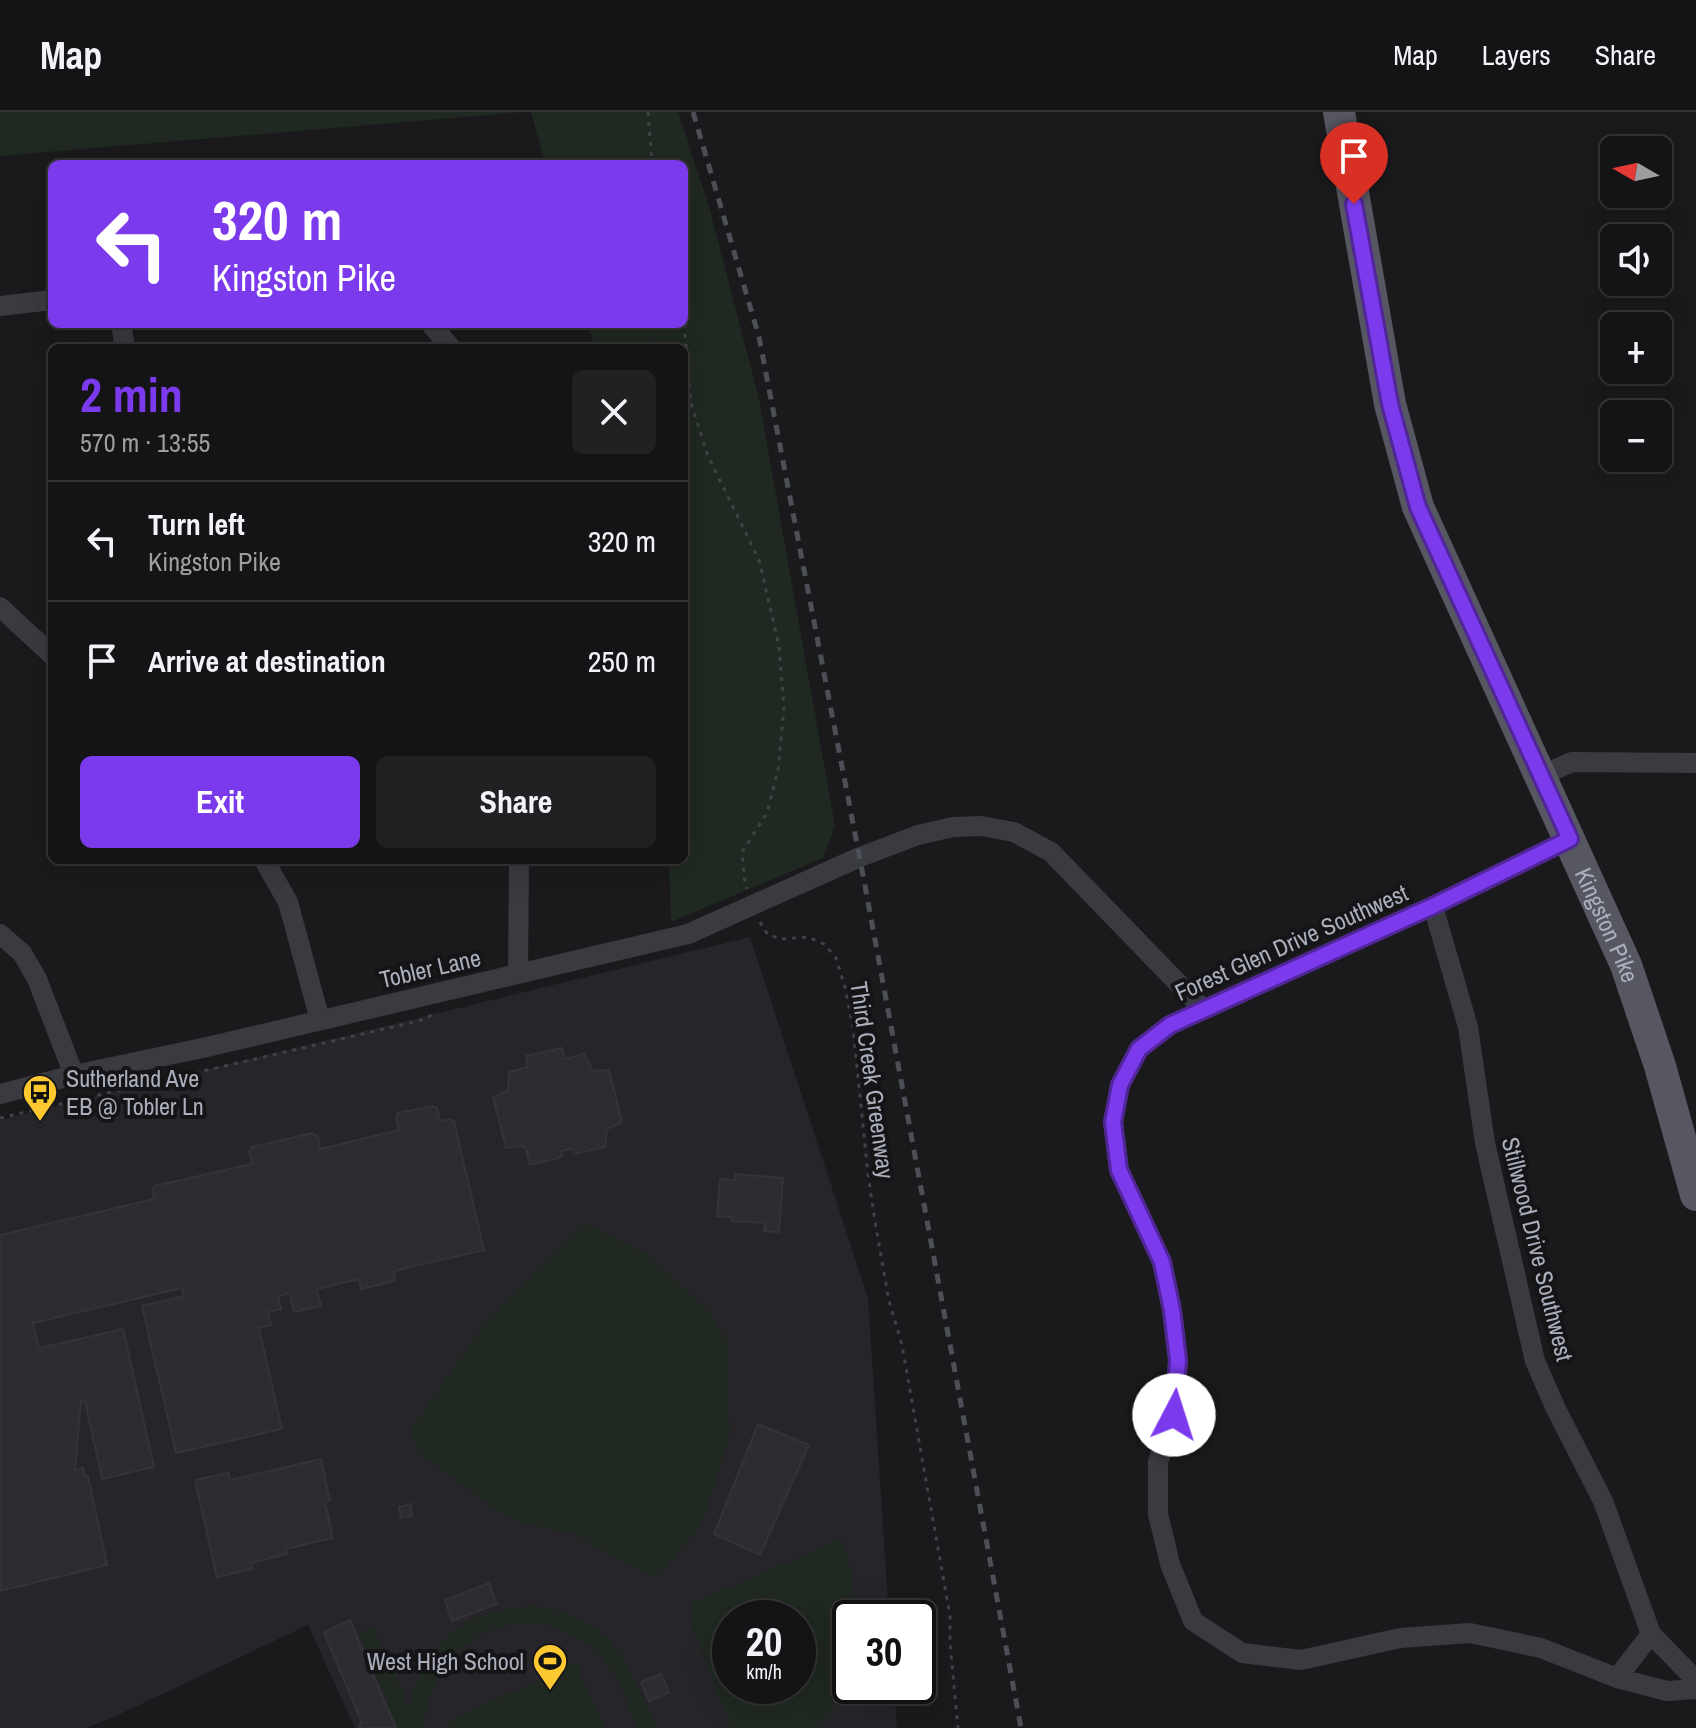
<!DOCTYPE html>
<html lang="en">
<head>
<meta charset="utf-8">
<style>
	:root { --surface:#141315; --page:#212022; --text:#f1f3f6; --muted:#9d9ea0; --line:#333234; --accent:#7c3aed }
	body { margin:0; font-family:"Archivo Narrow",sans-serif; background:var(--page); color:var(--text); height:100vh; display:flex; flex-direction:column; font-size:30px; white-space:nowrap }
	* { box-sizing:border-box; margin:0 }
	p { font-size:26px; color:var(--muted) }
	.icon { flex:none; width:44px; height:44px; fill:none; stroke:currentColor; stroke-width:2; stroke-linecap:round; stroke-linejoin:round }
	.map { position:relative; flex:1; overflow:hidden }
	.drawer { position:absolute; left:48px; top:232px; width:640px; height:520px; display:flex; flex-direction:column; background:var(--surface); border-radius:12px; box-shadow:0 8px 32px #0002,0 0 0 2px var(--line) }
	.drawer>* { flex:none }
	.top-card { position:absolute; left:48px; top:48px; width:640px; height:168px; border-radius:12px; box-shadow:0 8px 32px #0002,0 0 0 2px var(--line); background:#7c3aed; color:#fff; overflow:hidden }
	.needle { width:52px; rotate:279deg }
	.buttons { position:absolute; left:1600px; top:24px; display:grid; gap:16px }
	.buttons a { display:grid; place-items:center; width:72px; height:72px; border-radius:12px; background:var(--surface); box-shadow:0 8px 32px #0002,0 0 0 2px var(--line); font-size:40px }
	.speed { position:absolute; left:712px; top:1488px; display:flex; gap:16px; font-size:40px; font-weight:700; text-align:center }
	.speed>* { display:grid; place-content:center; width:104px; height:104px; border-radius:50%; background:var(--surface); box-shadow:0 8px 32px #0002,0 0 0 2px var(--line); line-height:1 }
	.speed small { font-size:20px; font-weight:400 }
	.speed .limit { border:4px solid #111; border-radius:12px; background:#fff; color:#111 }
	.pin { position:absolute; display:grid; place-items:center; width:68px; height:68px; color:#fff; margin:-82px -34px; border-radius:50% 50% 50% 0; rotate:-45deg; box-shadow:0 0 8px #0007 }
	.pin .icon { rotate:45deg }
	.me { position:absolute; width:88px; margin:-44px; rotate:5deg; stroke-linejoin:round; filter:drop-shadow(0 0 6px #0008) }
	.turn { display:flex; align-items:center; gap:28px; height:168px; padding:0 32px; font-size:36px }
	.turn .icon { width:104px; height:104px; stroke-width:2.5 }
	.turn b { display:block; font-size:56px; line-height:68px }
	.round { display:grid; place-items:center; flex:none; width:84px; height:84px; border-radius:12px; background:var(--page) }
	.summary { display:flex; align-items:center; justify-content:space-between; height:136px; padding:0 32px }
	h1 { font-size:48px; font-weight:700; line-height:60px; color:var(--accent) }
	.action { display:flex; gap:16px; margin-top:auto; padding:16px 32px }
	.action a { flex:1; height:92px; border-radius:12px; background:var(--accent); color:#fff; font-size:32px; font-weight:700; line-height:92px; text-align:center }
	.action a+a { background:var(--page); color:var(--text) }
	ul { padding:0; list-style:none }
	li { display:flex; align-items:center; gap:24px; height:120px; padding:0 32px; border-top:2px solid var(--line) }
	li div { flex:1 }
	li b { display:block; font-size:30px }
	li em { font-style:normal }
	header { display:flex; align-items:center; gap:48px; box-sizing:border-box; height:112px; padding:0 40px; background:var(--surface); border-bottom:2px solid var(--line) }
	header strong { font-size:38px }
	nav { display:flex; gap:44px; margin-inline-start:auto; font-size:28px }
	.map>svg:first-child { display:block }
	.built { fill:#262529; fill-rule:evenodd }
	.green { fill:#1f2821; fill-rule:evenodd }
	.building { fill:#2d2c30; stroke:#343338; stroke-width:2 }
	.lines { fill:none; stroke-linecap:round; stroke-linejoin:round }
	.path { stroke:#404248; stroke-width:3; stroke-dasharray:4 6; stroke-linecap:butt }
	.minor { stroke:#3a3b41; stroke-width:20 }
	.primary { stroke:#565761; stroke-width:32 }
	.rail { stroke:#4d4f56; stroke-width:5; stroke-dasharray:10 8; stroke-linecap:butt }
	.route-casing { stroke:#51269a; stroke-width:20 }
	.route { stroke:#7c3aed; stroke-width:14 }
	.labels { text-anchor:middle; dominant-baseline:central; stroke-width:8; stroke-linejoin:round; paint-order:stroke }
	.street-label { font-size:24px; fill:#abafbc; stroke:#151417 }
	.poi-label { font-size:24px; fill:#abafbc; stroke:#151417; text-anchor:start }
</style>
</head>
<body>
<header>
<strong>Map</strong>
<nav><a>Map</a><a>Layers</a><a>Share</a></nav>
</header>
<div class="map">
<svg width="1696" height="1616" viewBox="0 0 1696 1616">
	<rect width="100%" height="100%" fill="#1a191c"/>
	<path class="built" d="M750 825 868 1186 889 1506H850V1574H894L897 1616H355L308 1513 118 1603 86 1616H0V1008ZM730 1506H798V1574H730Z"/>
	<path class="green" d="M0 0H524L0 44Z
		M531 0H678L709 94 759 287 835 714 823 746 671 810 669 748H684V236H594L588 212H684V52H545Z
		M583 1111 649 1144 710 1200 727 1228 730 1322 702 1412 656 1467 571 1421 522 1411 505 1404 416 1339 412 1316 482 1215Z
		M842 1427 853 1465 855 1506H850V1546L834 1596 814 1616H731L689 1505 693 1491ZM730 1506H798V1574H730Z
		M535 1494C612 1503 630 1554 657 1616H638C625 1586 615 1554 588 1533 520 1479 425 1533 425 1616H398L358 1522 373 1514 409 1595C426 1529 466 1495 535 1494Z
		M576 1551 605 1616H451L448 1609Z"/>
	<path class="building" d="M562 936 565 947 584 942 593 959 609 958 622 1010 607 1017 605 1035 574 1042 573 1037 561 1039 562 1045 530 1053 526 1036 522 1034 506 1036 493 985 508 978 509 960 528 955 526 944Z
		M432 994 437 996 440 1009 449 1007 454 1009 484 1138 394 1159 395 1169 361 1177 359 1167 317 1177 321 1194 294 1200 290 1181 278 1184 281 1197 268 1200 271 1213 259 1216 282 1317 176 1341 142 1194 184 1184 182 1176 33 1211 39 1236 123 1217 154 1355 102 1367 85 1289H81L75 1358 83 1356 85 1364H88L107 1453 0 1479V1123L154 1087 153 1077 155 1074 252 1052 249 1040 252 1035 312 1021 318 1025 320 1037 399 1018 396 1007 398 1001Z
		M735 1062 783 1066 779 1120 764 1119 765 1111 732 1109V1105L717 1104 720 1067 735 1068Z
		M758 1312 809 1333 760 1443 714 1422Z
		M321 1347 330 1389 325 1390 333 1426 286 1437 287 1442 251 1451 252 1457 217 1465 195 1368 228 1361 230 1368Z
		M411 1392 412 1404 401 1406 399 1395Z
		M489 1471 497 1492 452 1509 445 1488Z
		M350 1508 396 1616H360L359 1613 362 1611 324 1520Z
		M661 1562 669 1581 649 1589 641 1570Z"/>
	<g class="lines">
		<path class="path" d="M648 0 652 52
			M684 212 691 291 708 344 759 448 779 534 784 596 778 658 767 701 742 740 745 771 747 777
			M760 810 768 823 782 827 808 825 824 832 836 846 845 875 853 915 868 1063 876 1115 889 1189 902 1233 950 1504V1531L958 1616
			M0 1006 419 909 432 903"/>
		<path class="minor" d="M0 194 52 188
			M121 212 125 236
			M431 212 451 236
			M0 495 52 543
			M1540 664 1572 650 1696 651
			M1570 727 1433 794 1170 913 1139 937 1120 973 1113 1010 1119 1058 1162 1150 1172 1198 1178 1248 1174 1303 1158 1350V1402L1170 1452 1193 1509 1242 1541 1301 1548 1400 1526 1470 1521 1541 1536 1617 1566 1667 1579 1696 1577
			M264 748 288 790 320 908
			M1433 794 1468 915 1485 1031 1535 1249 1556 1297 1603 1389 1651 1522 1696 1568
			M0 822 22 841 37 867 74 963
			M518 862 519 748
			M0 982 74 963 207 935 688 822 860 745 918 723 953 715 981 714 1014 720 1051 740 1203 897
			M1617 1566 1651 1522"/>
		<path class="primary" id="s1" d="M1339 0 1390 292 1418 395 1626 853 1660 954 1696 1083"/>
		<path class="rail" d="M693 0 759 225 863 763 1021 1616"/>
	</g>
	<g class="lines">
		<g class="route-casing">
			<path id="route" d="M1174 1303 1178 1248 1172 1198 1162 1150 1119 1058 1113 1010 1120 973 1139 937 1170 913 1433 794 1570 727 1418 395 1390 292 1354 92"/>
		</g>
		<use href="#route" class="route"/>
	</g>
	<defs>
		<g id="bus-pin" transform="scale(1.8)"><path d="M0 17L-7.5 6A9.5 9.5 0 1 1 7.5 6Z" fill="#fec830" stroke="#151417"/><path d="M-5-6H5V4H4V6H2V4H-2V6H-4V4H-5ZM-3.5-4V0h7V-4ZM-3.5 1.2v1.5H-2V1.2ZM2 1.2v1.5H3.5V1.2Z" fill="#111"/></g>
		<g id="stadium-pin" transform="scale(1.8)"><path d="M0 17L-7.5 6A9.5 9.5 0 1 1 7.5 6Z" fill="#fec830" stroke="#151417"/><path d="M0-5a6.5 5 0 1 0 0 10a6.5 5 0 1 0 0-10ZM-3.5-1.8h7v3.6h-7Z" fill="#111"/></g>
	</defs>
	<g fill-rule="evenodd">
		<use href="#bus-pin" x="40" y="980"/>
		<use href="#stadium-pin" x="550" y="1549"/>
	</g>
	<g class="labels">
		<g class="street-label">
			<text stroke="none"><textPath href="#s1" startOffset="862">Kingston Pike</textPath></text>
			<text transform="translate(1291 830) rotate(-24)">Forest Glen Drive Southwest</text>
			<text transform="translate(430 856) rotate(-13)">Tobler Lane</text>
			<text transform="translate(873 968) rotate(82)">Third Creek Greenway</text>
			<text transform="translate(1538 1137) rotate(76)">Stillwood Drive Southwest</text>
		</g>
		<g class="poi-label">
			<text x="66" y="966">Sutherland Ave<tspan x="66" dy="28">EB @ Tobler Ln</tspan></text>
			<text x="524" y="1549" text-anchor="end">West High School</text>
		</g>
	</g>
</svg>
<div class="buttons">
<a><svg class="needle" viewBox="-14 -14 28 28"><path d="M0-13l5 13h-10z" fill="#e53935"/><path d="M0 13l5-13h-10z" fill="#9d9ea0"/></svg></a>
<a><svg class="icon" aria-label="sound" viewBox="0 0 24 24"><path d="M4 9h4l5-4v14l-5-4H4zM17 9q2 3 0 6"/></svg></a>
<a>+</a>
<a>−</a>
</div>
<div class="speed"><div>20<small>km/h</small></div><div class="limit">30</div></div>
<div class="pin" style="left:1354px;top:92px;background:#d93025"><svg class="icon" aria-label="arrive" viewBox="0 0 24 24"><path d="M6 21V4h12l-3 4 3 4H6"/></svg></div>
<svg class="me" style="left:1174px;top:1303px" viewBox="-20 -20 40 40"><circle r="19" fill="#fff"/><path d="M0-13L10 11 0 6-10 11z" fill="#7c3aed"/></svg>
<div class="top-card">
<div class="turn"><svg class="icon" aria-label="left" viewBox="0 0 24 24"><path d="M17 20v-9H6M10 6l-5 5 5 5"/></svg><div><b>320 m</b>Kingston Pike</div></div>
</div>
<section class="drawer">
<div class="summary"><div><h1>2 min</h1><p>570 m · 13:55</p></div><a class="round"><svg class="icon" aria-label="close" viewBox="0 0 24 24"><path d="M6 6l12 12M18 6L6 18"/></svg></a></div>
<ul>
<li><svg class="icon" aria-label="left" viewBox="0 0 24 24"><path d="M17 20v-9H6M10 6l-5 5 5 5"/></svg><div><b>Turn left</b><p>Kingston Pike</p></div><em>320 m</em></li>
<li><svg class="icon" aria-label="arrive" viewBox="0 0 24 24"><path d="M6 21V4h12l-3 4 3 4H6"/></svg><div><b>Arrive at destination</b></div><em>250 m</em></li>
</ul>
<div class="action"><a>Exit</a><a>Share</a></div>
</section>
</div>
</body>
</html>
